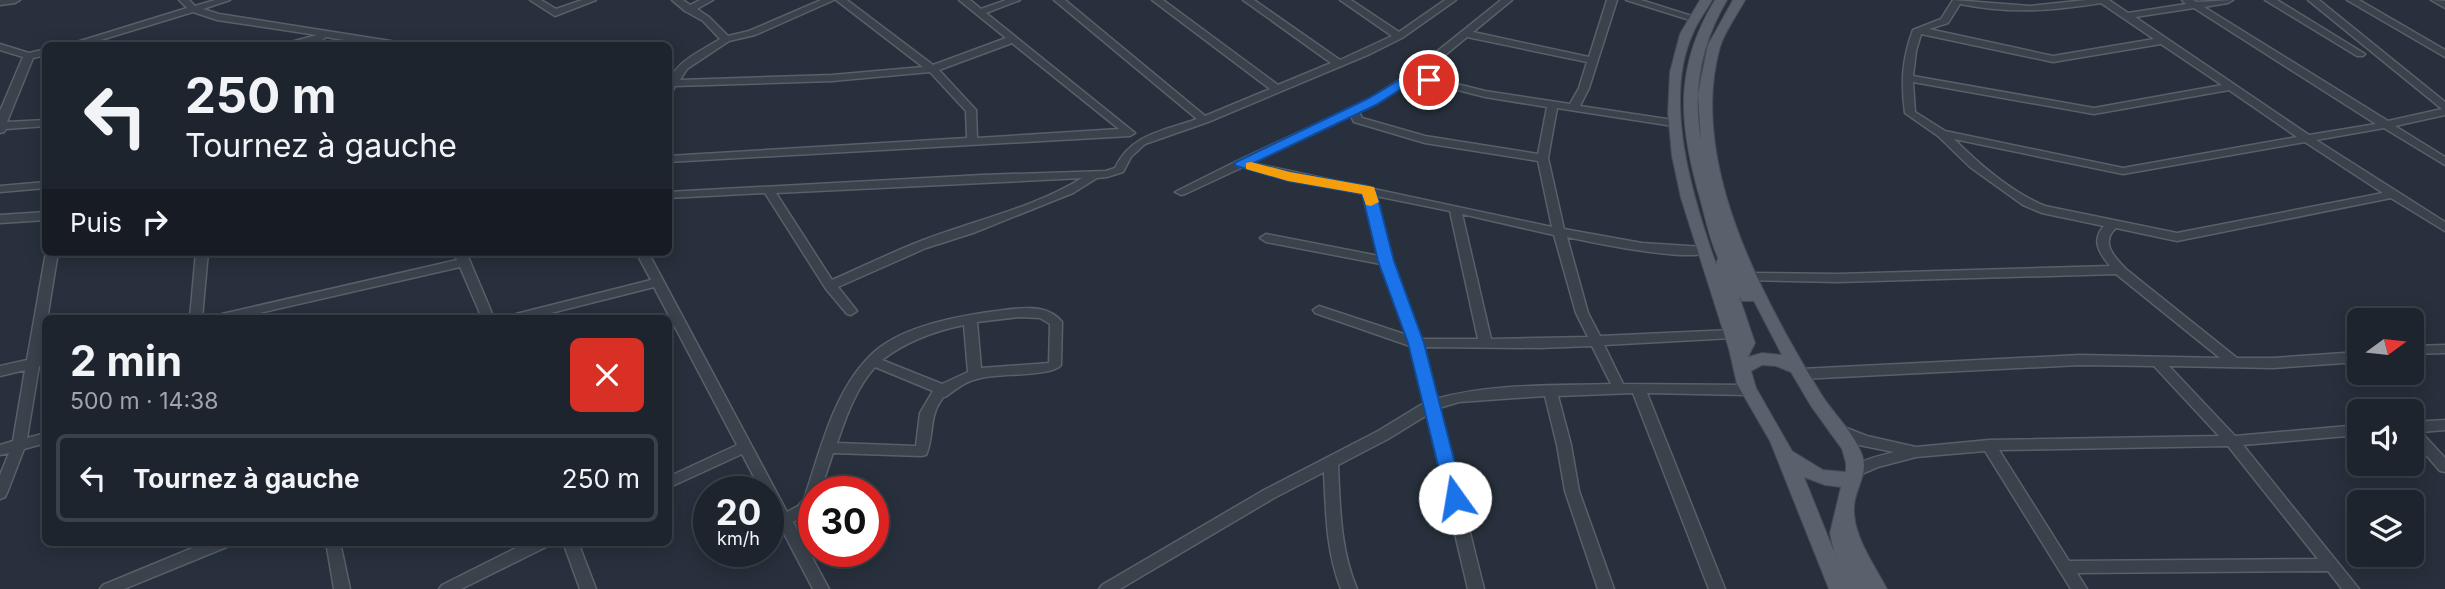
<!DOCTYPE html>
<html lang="fr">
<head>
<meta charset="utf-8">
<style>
	:root { --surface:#1d242d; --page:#2a3039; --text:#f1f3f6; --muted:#a0a4aa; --line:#3b4149 }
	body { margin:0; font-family:Inter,sans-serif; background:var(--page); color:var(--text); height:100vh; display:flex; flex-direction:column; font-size:26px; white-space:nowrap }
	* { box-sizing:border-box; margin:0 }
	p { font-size:23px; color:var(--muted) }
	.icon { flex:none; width:38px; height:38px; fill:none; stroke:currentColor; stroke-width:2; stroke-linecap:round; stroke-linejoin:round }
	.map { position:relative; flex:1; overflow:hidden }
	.panel { position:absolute; left:42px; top:315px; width:630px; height:231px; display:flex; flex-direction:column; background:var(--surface); border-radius:10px; box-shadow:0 4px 18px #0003,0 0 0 2px var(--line) }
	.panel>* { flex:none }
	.hud { position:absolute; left:42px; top:42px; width:630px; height:214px; border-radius:10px; box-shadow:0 4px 18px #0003,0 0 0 2px var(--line); background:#1d242d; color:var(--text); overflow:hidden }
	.needle { width:46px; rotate:75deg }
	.tools { position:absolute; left:2347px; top:308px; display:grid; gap:14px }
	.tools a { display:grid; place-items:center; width:77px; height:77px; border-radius:10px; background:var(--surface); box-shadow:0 4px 18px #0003,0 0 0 2px var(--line); font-size:35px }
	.speed { position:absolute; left:693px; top:476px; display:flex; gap:14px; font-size:35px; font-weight:700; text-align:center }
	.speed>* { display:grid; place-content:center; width:91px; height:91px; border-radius:50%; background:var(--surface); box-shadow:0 4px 18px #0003,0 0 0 2px var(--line); line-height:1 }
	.speed small { font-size:18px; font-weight:400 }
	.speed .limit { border:10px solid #d22; background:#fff; color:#111 }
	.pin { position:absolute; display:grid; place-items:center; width:60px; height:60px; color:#fff; margin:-30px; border:4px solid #fff; border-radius:50%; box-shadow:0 2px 7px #0007 }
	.me { position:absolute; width:77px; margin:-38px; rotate:347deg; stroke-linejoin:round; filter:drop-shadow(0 0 5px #0008) }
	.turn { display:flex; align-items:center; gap:24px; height:147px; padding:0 28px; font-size:32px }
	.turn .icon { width:91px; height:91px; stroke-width:2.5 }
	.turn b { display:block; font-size:49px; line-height:60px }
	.then { display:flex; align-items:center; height:66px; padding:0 28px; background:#0003; gap:14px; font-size:26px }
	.round { display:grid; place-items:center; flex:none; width:74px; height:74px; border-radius:10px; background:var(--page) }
	.summary { display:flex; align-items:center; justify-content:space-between; height:119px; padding:0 28px }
	h1 { font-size:42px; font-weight:700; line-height:52px }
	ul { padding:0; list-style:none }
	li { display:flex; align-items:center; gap:21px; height:88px; margin:0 14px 10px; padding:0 14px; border:4px solid var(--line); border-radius:10px }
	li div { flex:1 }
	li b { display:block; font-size:26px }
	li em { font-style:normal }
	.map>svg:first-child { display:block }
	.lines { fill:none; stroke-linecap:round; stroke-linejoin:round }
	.minor-casing { stroke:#58606a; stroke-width:3 }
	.major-casing { stroke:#434b55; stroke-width:2 }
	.minor { fill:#3a424c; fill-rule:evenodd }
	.major { fill:#58616c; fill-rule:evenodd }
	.route { fill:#1a73e8; stroke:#114b97; stroke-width:2 }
	.slow { fill:#f59e0b }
</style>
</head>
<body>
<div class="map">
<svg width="2445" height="589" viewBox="0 0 2445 589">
	<rect width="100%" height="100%" fill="#27303c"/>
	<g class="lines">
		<g class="minor-casing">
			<path id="minor" d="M0 0H20L15 3 0 5Z
				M179 0H189L195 6 215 0H230L203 9 219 14 403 43 408 46H381L326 37C314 48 292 46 276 46L317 35 217 20 193 12 81 46H64L187 8Z
				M530 0H541L556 9 582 0H596L555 16Z
				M672 0H683L690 5 700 0H713L697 9 709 17 728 36 749 31 821 0H834L755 35 729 41 687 69 680 80 832 75 923 67 836 0H847L933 65 1006 38 959 0H970L981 9 1006 0H1020L986 13 1135 133 1130 136 668 162V156L967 138 966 111 930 72 832 81 675 86 673 90 668 91C668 64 700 52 720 39L703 21 685 11ZM1012 43 1119 129 977 138 976 110 939 70Z
				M1054 0H1065L1205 116 1270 89 1152 0H1163L1278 85 1331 63 1243 0H1254L1340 60 1392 36 1340 0H1351L1399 32 1445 0H1456L1402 38 1370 54 1208 122 1145 144 1131 157 1123 172 1107 177 1097 178 1073 193 973 233 926 248 838 287 857 311 851 315 847 314 826 289 765 193 668 198V192L982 175 1106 171 1115 168C1131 134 1163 131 1197 119ZM1082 178C1032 209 971 221 916 243 888 254 860 268 832 280L776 193Z
				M1501 0H1512L1473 32 1589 57 1607 0H1617L1589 88 1580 106 1673 120 1678 123 1673 126 1557 108 1548 158 1564 229 1642 243 1704 247 1710 251C1694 264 1590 242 1567 237L1588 313 1600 336 1732 330 1738 334 1732 338 1604 345 1623 384 1747 385 1752 387 1754 390 1752 393 1747 395 1647 393 1725 589H1709L1633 393 1558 396 1571 445 1579 491 1614 589H1598L1565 491 1557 445 1545 396 1459 402 1439 408 1484 589H1468L1427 415 1388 439 1338 465C1340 507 1340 549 1357 589H1341C1326 551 1326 512 1324 472L1274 498 1120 589H1099L1102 585 1264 490 1378 431 1424 403 1410 346 1315 313 1313 310 1319 306 1407 335 1381 264 1266 242 1260 238 1266 234 1379 256 1364 194 1243 167 1185 194 1181 195 1175 192 1237 161 1368 100 1409 74ZM1467 37 1587 62 1579 88 1570 104 1485 91 1421 75ZM1415 79 1485 97 1547 107 1538 154 1425 136 1362 118 1359 112 1376 104ZM1351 116 1354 122 1425 143 1538 161 1552 227 1252 163ZM1376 196 1450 211 1478 339H1421L1392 261ZM1462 214 1554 235 1576 313 1588 337 1491 339ZM1592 346 1611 384C1553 386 1492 383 1436 399L1423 347 1539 348Z
				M1626 0H1641L1698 18 1693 21 1690 20Z
				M1953 0 2030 6 2086 0H2109L2128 13 2186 4 2182 0H2193L2197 2 2233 0 2228 3 2204 7 2388 121 2442 109 2308 0H2319L2445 102V115L2395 126 2445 157V165L2384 128 2316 140 2445 222V231L2391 198 2177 241 2116 228C2099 243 2116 259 2127 270L2237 358H2273L2359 352V362L2273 368 2169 366 2235 436 2359 425V435L2243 445 2359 589H2342L2328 571 2077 573 2087 589H2071L1985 451 1916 457 1878 467 1857 476 1852 475 1850 471C1860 459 1880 456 1894 452L1859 445 1831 433 1829 429 1831 425 1836 424 1867 436 1916 447 1989 440 2219 436 2154 366 2080 365 1801 379 1796 377 1794 374 1796 371 1801 369 2080 355 2220 358 2116 274 1838 282 1745 280 1743 277 1745 274 1749 273 1838 274 2110 266C2099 253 2091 240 2104 226L2042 213 2023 205 1970 167 1938 136 1905 113C1901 83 1902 59 1913 30L1941 19ZM2101 3 2154 39 2053 56 1929 29 1948 23 1960 4C2010 14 2051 11 2101 3ZM2194 8 2376 124 2309 135 2135 17ZM1921 34 2053 62 2161 44 2222 85 2094 108 1913 76 1916 51ZM1913 82 2094 114 2229 90 2297 137 2123 168 1945 131 1915 112ZM1954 139 2123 174 2305 142 2383 193 2177 233 2045 206C2011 192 1980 165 1954 139ZM2228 446 2318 559 2069 561 1999 450Z
				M2265 0H2277L2365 54 2363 56H2357Z
				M2347 0H2359L2445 50V57Z
				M2431 0 2445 1V8Z
				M0 44 29 53 46 49V55L33 58 7 122 46 120V126L6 129 4 132 0 133V111L23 57 0 50Z
				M46 182V188L0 192V186Z
				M46 212V220L0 223V215Z
				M46 252H58L41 357 46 356V365L39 366 27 438 46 433V443L24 449 7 493 5 497 0 499V475L9 453 0 455V445L13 441 25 370 0 376V366L27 360Z
				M196 252H208L202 318H190Z
				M454 252H466L494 318H482L460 267 238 318H216L222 314 457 260Z
				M636 252H648L787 512 798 506 804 499C820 452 833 394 868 358 896 327 957 316 997 311 1018 308 1047 303 1062 322L1061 365C1051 377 1000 373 981 378 966 381 959 387 948 395 940 401 946 393 940 402 929 418 934 438 926 455L921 456 833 453 820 492H814C814 512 810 513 793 522L829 589H813L768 503V492H762L742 454 668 488V477L737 445 654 287 531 318H510L516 314 651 280ZM1019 317 1040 318 1050 324 1049 363 981 368 977 322ZM964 325 968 372 942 384 882 360C907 341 934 331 964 325ZM875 367 933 391 920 413 916 446 837 443C846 417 856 388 875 367Z
				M2445 345V353L2412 354V346Z
				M2445 420V430L2421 432 2445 458V472L2440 471 2412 439V422Z
				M207 542H231L229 546 124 589H100L103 585Z
				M326 542H340L350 589H334Z
				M528 542H550L548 546 461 589H439L442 585Z
				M563 542H578L596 589H580Z"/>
		</g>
		<g class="major-casing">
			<path id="major" d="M1700 0H1712C1706 11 1698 21 1693 33 1662 100 1693 198 1716 264L1718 258C1710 240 1706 221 1701 202 1679 126 1673 69 1715 0H1727C1701 44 1692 89 1701 140L1698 94 1708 45 1733 0H1745C1737 15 1725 31 1720 47 1688 160 1761 295 1818 389 1831 412 1853 430 1862 455 1869 473 1855 489 1854 506 1852 535 1874 564 1887 589H1829L1770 441 1737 384 1729 349 1681 198 1672 156 1668 113 1670 72 1680 34ZM1739 296 1742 301H1754L1782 355 1762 353 1748 357 1755 343ZM1762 365 1776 366 1791 372 1811 406 1842 449 1846 463V472L1823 470 1792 451 1756 388 1751 371ZM1804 477 1825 485 1841 487 1830 533 1834 552 1847 584Z"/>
		</g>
		<use href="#minor" class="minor"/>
		<use href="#major" class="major"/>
	</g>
	<path class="route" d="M1413 72 1435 80 1429 84 1415 80 1376 105 1254 163 1289 172 1369 186 1376 191 1394 261 1424 343 1464 498 1462 503 1455 505 1449 503 1446 498 1408 343 1378 261 1362 194 1288 181 1236 166 1234 163 1367 99Z"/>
	<path class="slow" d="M1251 162 1290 172 1374 187 1379 202 1371 206 1366 205 1362 194 1288 181 1246 169V163Z"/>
</svg>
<div class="tools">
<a><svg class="needle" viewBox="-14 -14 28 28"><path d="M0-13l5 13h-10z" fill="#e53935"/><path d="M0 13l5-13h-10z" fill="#a0a4aa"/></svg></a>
<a><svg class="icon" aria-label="sound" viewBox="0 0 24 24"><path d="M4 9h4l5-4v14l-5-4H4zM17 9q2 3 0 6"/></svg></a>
<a><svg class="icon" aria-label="layers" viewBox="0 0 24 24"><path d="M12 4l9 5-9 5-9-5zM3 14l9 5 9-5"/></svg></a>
</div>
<div class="speed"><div>20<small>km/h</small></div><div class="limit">30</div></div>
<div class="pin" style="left:1429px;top:80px;background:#d93025"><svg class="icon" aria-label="arrive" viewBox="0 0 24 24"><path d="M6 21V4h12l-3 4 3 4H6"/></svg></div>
<svg class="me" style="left:1455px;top:498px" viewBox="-20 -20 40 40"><circle r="19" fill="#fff"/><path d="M0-13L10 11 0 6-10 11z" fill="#1a73e8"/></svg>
<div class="hud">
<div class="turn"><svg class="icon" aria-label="left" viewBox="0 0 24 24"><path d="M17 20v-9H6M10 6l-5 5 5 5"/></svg><div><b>250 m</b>Tournez à gauche</div></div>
<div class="then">Puis<svg class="icon" aria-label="right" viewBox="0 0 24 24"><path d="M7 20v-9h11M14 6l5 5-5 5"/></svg></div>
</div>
<section class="panel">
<div class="summary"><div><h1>2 min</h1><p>500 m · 14:38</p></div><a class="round" style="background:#d93025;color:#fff"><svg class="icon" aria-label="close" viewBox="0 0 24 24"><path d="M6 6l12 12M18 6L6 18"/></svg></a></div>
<ul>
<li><svg class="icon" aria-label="left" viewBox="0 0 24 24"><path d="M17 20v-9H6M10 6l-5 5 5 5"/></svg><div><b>Tournez à gauche</b></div><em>250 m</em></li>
</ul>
</section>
</div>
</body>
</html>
